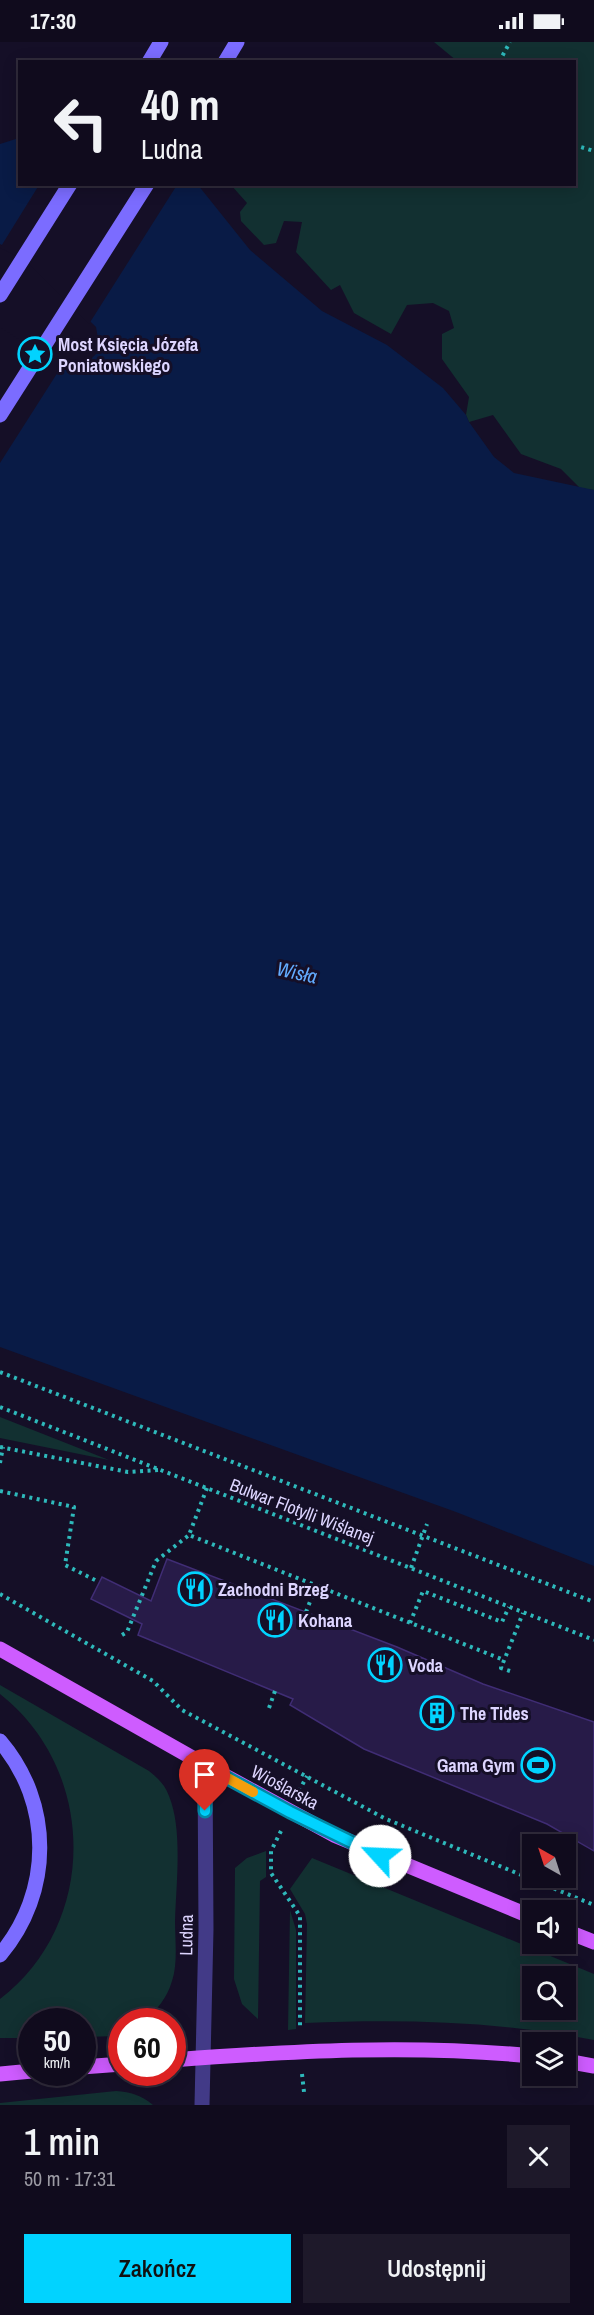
<!DOCTYPE html>
<html lang="pl">
<head>
<meta charset="utf-8">
<style>
	:root { --surface:#100b1d; --page:#1e192a; --text:#f1f3f6; --muted:#9c9ba4; --line:#302b3b; --accent:#01d3ff }
	body { margin:0; font-family:"Archivo Narrow",sans-serif; background:var(--page); color:var(--text); height:100vh; display:flex; flex-direction:column; font-size:22px; white-space:nowrap }
	* { box-sizing:border-box; margin:0 }
	p { font-size:20px; color:var(--muted) }
	.icon { flex:none; width:33px; height:33px; fill:none; stroke:currentColor; stroke-width:2; stroke-linecap:round; stroke-linejoin:round }
	.map { position:relative; height:2063px; overflow:hidden }
	.drawer { display:flex; flex-direction:column; background:var(--surface); flex:1 }
	.drawer>* { flex:none }
	.top-card { position:absolute; left:18px; top:18px; width:558px; height:126px; border-radius:0px; box-shadow:0 3px 15px #0003,0 0 0 2px var(--line); background:#100b1d; color:var(--text); overflow:hidden }
	.needle { width:39px; rotate:321deg }
	.controls { position:absolute; left:522px; top:1792px; display:grid; gap:12px }
	.controls a { display:grid; place-items:center; width:54px; height:54px; border-radius:0px; background:var(--surface); box-shadow:0 3px 15px #0003,0 0 0 2px var(--line); font-size:30px }
	.speed { position:absolute; left:18px; top:1966px; display:flex; gap:12px; font-size:30px; font-weight:700; text-align:center }
	.speed>* { display:grid; place-content:center; width:78px; height:78px; border-radius:50%; background:var(--surface); box-shadow:0 3px 15px #0003,0 0 0 2px var(--line); line-height:1 }
	.speed small { font-size:15px; font-weight:400 }
	.speed .limit { border:9px solid #d22; background:#fff; color:#111 }
	.pin { position:absolute; display:grid; place-items:center; width:51px; height:51px; color:#fff; margin:-62px -26px; border-radius:50% 50% 50% 0; rotate:-45deg; box-shadow:0 0 6px #0007 }
	.pin .icon { rotate:45deg }
	.me { position:absolute; width:66px; margin:-33px; rotate:295deg; stroke-linejoin:round; filter:drop-shadow(0 0 4px #0008) }
	.turn { display:flex; align-items:center; gap:21px; height:126px; padding:0 24px; font-size:27px }
	.turn .icon { width:78px; height:78px; stroke-width:2.5 }
	.turn b { display:block; font-size:42px; line-height:51px }
	.round { display:grid; place-items:center; flex:none; width:63px; height:63px; border-radius:0px; background:var(--page) }
	.head { display:flex; align-items:center; justify-content:space-between; height:102px; padding:0 24px }
	h1 { font-size:36px; font-weight:600; line-height:45px }
	.cta { display:flex; gap:12px; margin-top:auto; padding:12px 24px }
	.cta a { flex:1; height:69px; border-radius:0px; background:var(--accent); color:#111; font-size:24px; font-weight:600; line-height:69px; text-align:center }
	.cta a+a { background:var(--page); color:var(--text) }
	.status { display:flex; justify-content:space-between; align-items:center; height:42px; padding:0 30px; background:var(--surface); direction:ltr }
	.status svg { height:16px; fill:currentColor }
	.map>svg:first-child { display:block }
	.green { fill:#123031; fill-rule:evenodd }
	.water { fill:#091b46 }
	.pier { fill:#150f27 }
	.building { fill:#271b48; stroke:#402d75; stroke-width:1.5 }
	.lines { fill:none; stroke-linecap:round; stroke-linejoin:round }
	.path { stroke:#2eb9bb; stroke-width:4; stroke-dasharray:3 4.5; stroke-linecap:butt }
	.tertiary { stroke:#423a87; stroke-width:15 }
	.secondary { stroke:#7b6cff; stroke-width:15 }
	.primary { stroke:#ce5cff; stroke-width:15 }
	.route-casing { stroke:#0189a6; stroke-width:15 }
	.route { stroke:#01d3ff; stroke-width:10 }
	.slow { stroke:#f59e0b; stroke-width:10 }
	.labels { text-anchor:middle; dominant-baseline:central; stroke-width:6; stroke-linejoin:round; paint-order:stroke }
	.poi-label { font-size:18px; font-weight:bold; fill:#ddd5ff; stroke:#150f27; text-anchor:start }
	.street-label { font-size:18px; fill:#ddd5ff; stroke:#150f27 }
	.water-label { font-size:20px; font-style:italic; fill:#63acff; stroke:#150f27 }
</style>
</head>
<body>
<div class="status"><b>17:30</b><svg viewBox="0 0 49 12"><path d="M0 12V9h3v3zM5 12V6h3v6zM10 12V3h3v9zM15 12V0h3v12zM26 1h20v11H26zM47 4h2v5h-2z"/></svg></div>
<div class="map">
<svg width="594" height="2063" viewBox="0 0 594 2063">
	<rect width="100%" height="100%" fill="#150f27"/>
	<path class="green" d="M434 0H594V448L580 446 561 427 521 412 493 373 469 380 466 373 469 355 442 317V292L454 286 449 269 433 261 407 263 391 292 354 271 340 243 331 248 296 210 302 180 284 179 276 201 264 203 241 179 240 170 247 161 231 143 574 142V20L457 19Z
		M0 1375 109 1418 0 1396Z
		M0 1643 149 1729C158 1736 165 1743 169 1754 183 1788 176 1842 175 1879 175 1898 178 1921 172 1939 167 1956 157 1968 143 1980H122L121 1993 118 1994 83 1995 82 1980H32L31 1996H0V1957C99 1881 97 1728 0 1652Z
		M266 1809V1835L260 1839 258 1977 242 1962 234 1937 235 1826 247 1816Z
		M312 1816 594 1932V1998C498 1979 402 1977 305 1981L307 1882 305 1872 290 1847ZM532 1935H566V1968H532Z
		M290 1868 296 1888V1987L288 1988Z
		M116 2049C131 2050 141 2053 153 2063H0V2061Z"/>
	<path class="water" d="M19 96 20 142 198 143 250 208 322 269 387 303 443 346 466 373 469 380 494 415 514 431 594 448V1524L456 1470 0 1305V288L51 322 85 323 100 308 96 285 26 216 0 202V102Z"/>
	<path class="pier" d="M39 143H177L89 282 25 218 0 206Z
		M0 285 52 319H65L0 421Z"/>
	<path class="building" d="M167 1517 397 1605 483 1642 594 1680V1809L547 1782 364 1707 290 1663 293 1657 138 1593 142 1582 91 1557 102 1535 151 1559Z"/>
	<g class="lines">
		<path class="path" d="M499 20 510 0
			M574 103 594 109
			M0 1330 594 1560
			M0 1365 594 1598
			M0 1405 128 1430 159 1428
			M0 1421 3 1405
			M207 1446 189 1493 504 1618
			M0 1449 74 1465 65 1523 99 1540
			M411 1526 427 1482
			M0 1552 153 1639 182 1668 386 1777 594 1863
			M306 1570 316 1544
			M410 1581 423 1549 502 1580 509 1565
			M122 1593 127 1590 156 1519 189 1493
			M510 1629 501 1626 523 1571
			M269 1666 275 1649
			M299 1749 307 1734
			M281 1789 271 1809V1831L300 1874V1986
			M302 2032 304 2050"/>
		<path class="tertiary" d="M202 2063 206 1887 205 1723"/>
		<path class="secondary" d="M149 20 161 0
			M225 20 237 0
			M0 253 70 142
			M0 373 147 142
			M0 1699C53 1761 53 1850 0 1913"/>
		<path class="primary" d="M0 1607 205 1723 334 1793 532 1875
			M566 1889 594 1900
			M172 2018C293 2009 412 2002 532 2014
			M566 2019 594 2024
			M82 2025 122 2022
			M0 2032 32 2029"/>
	</g>
	<g class="lines">
		<g class="route-casing">
			<path id="route" d="M205 1769V1724L290 1770 380 1814"/>
		</g>
		<use href="#route" class="route"/>
		<path class="slow" d="M211 1727 253 1750"/>
	</g>
	<defs>
		<g id="sight-ring" transform="scale(1.725)"><circle r="9.5" fill="#150f27" stroke="#01d3ff" stroke-width="1.5"/><path d="M0-6L1.8-2.2L6-1.7L2.9 1.2L3.7 5.4L0 3.3L-3.7 5.4L-2.9 1.2L-6-1.7L-1.8-2.2Z" fill="#01d3ff"/></g>
		<g id="restaurant-ring" transform="scale(1.725)"><circle r="9.5" fill="#150f27" stroke="#01d3ff" stroke-width="1.5"/><path d="M-5-6h1v4h1v-4h1v4h1v-4h1v5L-1.5 .5V6h-2V.5L-5-1ZM5-6V6H3V1.5H1.5Q1.5-4 5-6Z" fill="#01d3ff"/></g>
		<g id="building-ring" transform="scale(1.725)"><circle r="9.5" fill="#150f27" stroke="#01d3ff" stroke-width="1.5"/><path d="M-4-6H4V6H1V3H-1V6H-4ZM-2.5-4.3h1.7v1.8h-1.7ZM.8-4.3h1.7v1.8H.8ZM-2.5-1h1.7V.8h-1.7ZM.8-1h1.7V.8H.8Z" fill="#01d3ff"/></g>
		<g id="stadium-ring" transform="scale(1.725)"><circle r="9.5" fill="#150f27" stroke="#01d3ff" stroke-width="1.5"/><path d="M0-5a6.5 5 0 1 0 0 10a6.5 5 0 1 0 0-10ZM-3.5-1.8h7v3.6h-7Z" fill="#01d3ff"/></g>
	</defs>
	<g fill-rule="evenodd">
		<use href="#sight-ring" x="35" y="312"/>
		<use href="#restaurant-ring" x="195" y="1547"/>
		<use href="#restaurant-ring" x="275" y="1578"/>
		<use href="#restaurant-ring" x="385" y="1623"/>
		<use href="#building-ring" x="437" y="1671"/>
		<use href="#stadium-ring" x="538" y="1723"/>
	</g>
	<g class="labels">
		<g class="poi-label">
			<text x="58" y="302">Most Księcia Józefa<tspan x="58" dy="21">Poniatowskiego</tspan></text>
			<text x="218" y="1547">Zachodni Brzeg</text>
			<text x="298" y="1578">Kohana</text>
			<text x="408" y="1623">Voda</text>
			<text x="460" y="1671">The Tides</text>
			<text x="515" y="1723" text-anchor="end">Gama Gym</text>
		</g>
		<g class="street-label">
			<text transform="translate(302 1469) rotate(21)">Bulwar Flotylli Wiślanej</text>
			<text transform="translate(285 1745) rotate(28)">Wioślarska</text>
			<text transform="translate(186 1893) rotate(-89)">Ludna</text>
		</g>
		<g class="water-label">
			<text transform="translate(297 930) rotate(12)">Wisła</text>
		</g>
	</g>
</svg>
<div class="controls">
<a><svg class="needle" viewBox="-14 -14 28 28"><path d="M0-13l5 13h-10z" fill="#e53935"/><path d="M0 13l5-13h-10z" fill="#9c9ba4"/></svg></a>
<a><svg class="icon" aria-label="sound" viewBox="0 0 24 24"><path d="M4 9h4l5-4v14l-5-4H4zM17 9q2 3 0 6"/></svg></a>
<a><svg class="icon" aria-label="search" viewBox="0 0 24 24"><circle cx="10" cy="10" r="6"/><path d="M15 15l6 6"/></svg></a>
<a><svg class="icon" aria-label="layers" viewBox="0 0 24 24"><path d="M12 4l9 5-9 5-9-5zM3 14l9 5 9-5"/></svg></a>
</div>
<div class="speed"><div>50<small>km/h</small></div><div class="limit">60</div></div>
<div class="pin" style="left:205px;top:1769px;background:#d93025"><svg class="icon" aria-label="arrive" viewBox="0 0 24 24"><path d="M6 21V4h12l-3 4 3 4H6"/></svg></div>
<svg class="me" style="left:380px;top:1814px" viewBox="-20 -20 40 40"><circle r="19" fill="#fff"/><path d="M0-13L10 11 0 6-10 11z" fill="#01d3ff"/></svg>
<div class="top-card">
<div class="turn"><svg class="icon" aria-label="left" viewBox="0 0 24 24"><path d="M17 20v-9H6M10 6l-5 5 5 5"/></svg><div><b>40 m</b>Ludna</div></div>
</div>
</div>
<section class="drawer">
<div class="head"><div><h1>1 min</h1><p>50 m · 17:31</p></div><a class="round"><svg class="icon" aria-label="close" viewBox="0 0 24 24"><path d="M6 6l12 12M18 6L6 18"/></svg></a></div>
<div class="cta"><a>Zakończ</a><a>Udostępnij</a></div>
</section>
</body>
</html>
